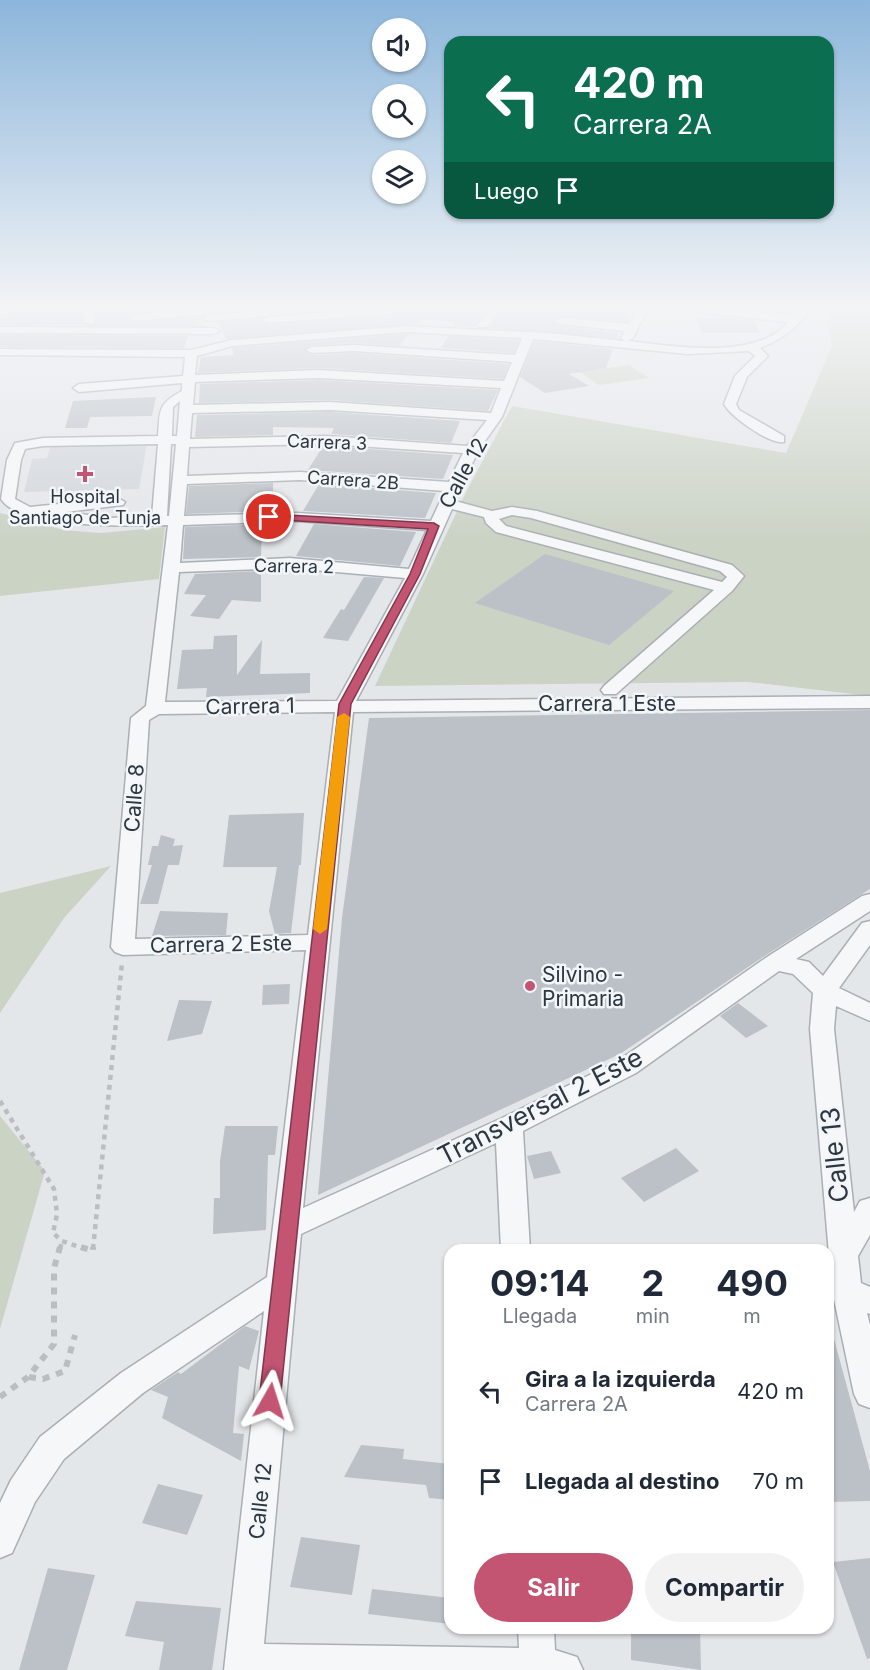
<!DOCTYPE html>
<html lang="es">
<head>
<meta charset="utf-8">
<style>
	:root { --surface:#fff; --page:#f2f2f3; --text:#1f2937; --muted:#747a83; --accent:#c35573 }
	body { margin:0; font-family:Inter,sans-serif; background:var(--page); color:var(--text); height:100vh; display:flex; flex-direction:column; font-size:22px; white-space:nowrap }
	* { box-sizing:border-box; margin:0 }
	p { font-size:20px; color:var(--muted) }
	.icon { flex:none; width:33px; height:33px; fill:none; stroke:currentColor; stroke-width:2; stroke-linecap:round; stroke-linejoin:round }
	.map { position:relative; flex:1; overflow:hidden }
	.sheet { position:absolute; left:444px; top:1244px; width:390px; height:390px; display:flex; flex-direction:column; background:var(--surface); border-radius:18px; box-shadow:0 2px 4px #0004 }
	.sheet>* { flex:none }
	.hud { position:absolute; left:444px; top:36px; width:390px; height:183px; border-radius:18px; box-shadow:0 2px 4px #0004; background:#0b6e4f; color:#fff; overflow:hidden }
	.tools { position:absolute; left:372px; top:18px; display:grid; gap:12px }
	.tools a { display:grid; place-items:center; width:54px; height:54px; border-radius:50%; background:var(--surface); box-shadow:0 2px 4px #0004; font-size:30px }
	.pin { position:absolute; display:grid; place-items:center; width:51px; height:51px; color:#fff; margin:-26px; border:3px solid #fff; border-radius:50%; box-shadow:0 2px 6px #0007 }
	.me { position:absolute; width:66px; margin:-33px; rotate:6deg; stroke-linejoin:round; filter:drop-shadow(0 0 4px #0008) }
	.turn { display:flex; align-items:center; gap:21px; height:126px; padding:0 30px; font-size:27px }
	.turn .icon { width:78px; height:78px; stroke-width:2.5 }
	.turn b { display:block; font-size:42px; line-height:51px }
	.then { display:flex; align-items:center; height:57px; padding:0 30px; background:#0003; gap:12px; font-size:22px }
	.eta { display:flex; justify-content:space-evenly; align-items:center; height:102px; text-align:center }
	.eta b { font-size:36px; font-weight:700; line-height:42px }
	.button { display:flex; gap:12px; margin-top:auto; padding:12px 30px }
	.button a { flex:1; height:69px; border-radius:36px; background:var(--accent); color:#fff; font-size:24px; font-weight:700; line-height:69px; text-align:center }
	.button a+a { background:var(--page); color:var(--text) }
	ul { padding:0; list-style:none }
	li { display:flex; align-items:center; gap:18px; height:90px; padding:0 30px }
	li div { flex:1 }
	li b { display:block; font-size:22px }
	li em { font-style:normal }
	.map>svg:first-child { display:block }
	.built { fill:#d2d6dc }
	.green { fill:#cbd3c5 }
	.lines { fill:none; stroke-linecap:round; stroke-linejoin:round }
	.stream { stroke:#a2b8c7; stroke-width:4 }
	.building { fill:#bbc1c7 }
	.minor-casing { stroke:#a9afb4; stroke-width:3 }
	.path-far1 { stroke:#babdc2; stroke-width:4.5; stroke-dasharray:5 5; stroke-linecap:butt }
	.path { stroke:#babdc2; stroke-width:6; stroke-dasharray:7 7; stroke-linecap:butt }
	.minor { fill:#f6f7f9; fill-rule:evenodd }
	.route { fill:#c35573; stroke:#7f374b; stroke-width:1.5 }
	.slow { fill:#f59e0b }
	.poi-dot { fill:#c35573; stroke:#f3f6f8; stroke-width:2 }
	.labels { text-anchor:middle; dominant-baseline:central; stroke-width:5; stroke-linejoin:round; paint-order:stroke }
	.far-street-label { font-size:18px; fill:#2d3741; stroke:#f3f6f8 }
	.far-poi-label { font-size:18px; fill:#2d3741; stroke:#f3f6f8 }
	.street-label { font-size:21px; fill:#2d3741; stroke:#f3f6f8 }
	.poi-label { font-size:21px; fill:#2d3741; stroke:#f3f6f8; text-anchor:start }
	.near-street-label { font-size:26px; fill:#2d3741; stroke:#f3f6f8 }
</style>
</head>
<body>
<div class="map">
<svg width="870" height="1670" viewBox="0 0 870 1670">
	<rect width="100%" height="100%" fill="#e4e7ea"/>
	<path class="built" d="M52 442 147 443 139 489 24 492 32 459 47 458Z"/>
	<path class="green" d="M826 306H870V696L748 682 375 686 467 490 512 406 786 453 832 346Z
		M200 315 205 328H29Z
		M629 365 649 378 599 385 580 372Z
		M0 513 64 530 101 533 165 527 159 579 0 596Z
		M111 866 64 918 0 1013V893Z
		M0 1116 45 1171 0 1329Z"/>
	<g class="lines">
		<path class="stream" d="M0 306H5"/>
	</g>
	<path class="building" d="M82 306V322L88 325H0V316L64 311Z
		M96 306H201L135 313 128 317 135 323 196 318 193 326 96 325Z
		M211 306H335L337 309 271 314V311L265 309 214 312Z
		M426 306H490L476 324 477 327 453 326 455 322 420 319 416 324 226 339 219 322 260 319 268 325 422 313 429 308Z
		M505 306 576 310 578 306H632L628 322 561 316 553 320 561 326 619 333 617 338 490 328Z
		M695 317 753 320 760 333H702Z
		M405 334H408L400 346 354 343 312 345 304 351 312 355 354 353 509 364 503 379 319 368 198 373 201 357 234 355 232 348Z
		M0 335 188 336 184 348 0 347Z
		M448 336 519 340 514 353 441 348Z
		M534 341 613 349 606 368 569 374 589 386 545 393 520 377Z
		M319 380 498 390 488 411 330 400 199 403 200 384Z
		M156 397 152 416 90 417 87 428H65L73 401Z
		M330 412 460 421 451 443 331 434 334 428 273 427V435L195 437 197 415Z
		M323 446H326L453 455 443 479 308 470Z
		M273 483V511L186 514 189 486Z
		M319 484 436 493 425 518 303 511Z
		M262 524 261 557 183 559 185 527Z
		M314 524 416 532 400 566 296 556Z
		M545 554 674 591 609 645 475 603Z
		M261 571V602L232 600 219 619 190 616 206 595 184 594 195 574Z
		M364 577 384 578 348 641 323 638 341 609 344 610Z
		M237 635V675L262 640 260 674 310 673V693L206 697 207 688 177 689 182 650 213 649 214 636Z
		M870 710V889L766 955 620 1054 318 1195 342 918 369 718Z
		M304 813 301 865H299L291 933 275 934 269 911 277 867H223L229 815Z
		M161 835 175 839 173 846 183 845 179 865H168L158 904H140L152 865H148L152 846H158Z
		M160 911 228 913 226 935 152 936Z
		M290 984 289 1004 262 1005 263 985Z
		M179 1000 212 1001 202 1034 167 1041Z
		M738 1003 768 1026 746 1038 720 1016Z
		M225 1126H278L275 1155H268L266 1230 213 1234 214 1198H220V1161Z
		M676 1148 699 1171 644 1202 621 1178Z
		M551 1151 561 1173 534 1179 527 1156Z
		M245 1326 259 1331 249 1370 239 1366 233 1433 244 1434 241 1461 162 1418 168 1397 151 1390 178 1372 181 1374Z
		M834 1339 870 1471V1501L828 1502V1340Z
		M361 1445 404 1449 403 1459 450 1464V1500L429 1498 426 1485 344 1477Z
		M158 1484 203 1495 187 1535 142 1523Z
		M301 1537 360 1545 352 1595 290 1587Z
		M870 1558V1658L867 1659 833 1562Z
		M48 1568 95 1575 67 1670H19Z
		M372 1589 450 1598V1624L368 1614Z
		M136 1601 221 1608 212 1670H159L164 1642 125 1636Z
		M631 1628H700L701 1670 631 1660Z"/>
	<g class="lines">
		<g class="minor-casing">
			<path id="minor" d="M28 306H69L64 309 0 314V308Z
				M84 306H94V324L84 322Z
				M411 306 427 308 422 311 268 323 262 320 268 317Z
				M493 306H503L488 327H480L478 325Z
				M639 306H649L633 338 628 341C671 346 757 361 788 322L668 309 663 306H696L793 315 801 306H811C799 327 783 339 760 348L768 356 747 377 736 404 739 410 784 436V442C770 445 730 416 724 404L735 376 755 356 749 351 688 354 533 339 502 417 478 451 455 501 492 511 512 507 537 511 732 565 744 576 732 591 616 694H604L601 690 604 686 714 590 496 532 486 523 484 517 452 509 423 574 356 701 870 696V708L353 712 303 1208 500 1119 618 1061 767 957 862 896 870 894V911L796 959 809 962 823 976 862 923 870 921V945L839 988 870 1003V1021L836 1006 834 1029 854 1212 860 1201 870 1198V1235L858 1256 861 1283 870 1287V1314L867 1313 870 1325V1408L859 1404 854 1394 832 1290 810 1029 813 993 793 974 779 971 636 1073 523 1131 530 1250H501L496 1143 301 1234 264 1644 519 1648 518 1628H554L555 1650 577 1657 583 1670H224L264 1311 143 1393 64 1459 35 1502 12 1553 0 1558V1503L11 1480 40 1437 121 1373 267 1277 306 950 123 955 115 952 111 947 131 718 146 706 168 525C134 526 19 529 1 499L7 460 15 443 43 438 158 436C160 411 157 404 182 391V383L79 392 73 388 79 384 183 376 185 357 0 355V349L191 350 232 340 405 326 547 333 625 341 621 338 625 331 561 324 555 321 561 318 629 324ZM405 332 522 338 515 355 354 345 312 347 306 350 312 353 354 351 512 362 504 381 319 370 195 375 197 356 232 346ZM319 378 501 388 491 413 330 402 193 405 195 382ZM180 401 177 436H172L173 407ZM330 410 487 420 467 446 326 436 190 439 192 413ZM158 444 152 516 110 518 66 512 123 505 125 502 118 498 30 507 15 499 21 460 25 449 43 446ZM171 444H176L169 516H167ZM326 444 463 453 449 482 300 472 187 476 189 447ZM300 480 445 491 431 521 297 513 184 516 187 484ZM512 515 531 518 720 571 727 577 722 582 506 526 499 519ZM297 521 427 530 409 569 290 558 180 563 183 525ZM290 568 405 578 337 701 165 702 179 572ZM335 712 308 935 135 939 149 720 159 714Z
				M205 309 209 310V314L135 321 130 318 135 315Z
				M265 311 269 312V316L208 321 203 318 208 315Z
				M0 327 214 328 220 331 214 334 0 333Z"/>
		</g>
		<path class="path-far1" d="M0 1101 54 1189 57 1214 53 1233 62 1241 85 1249
			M60 1249 62 1241
			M93 1249 122 963"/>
		<path class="path" d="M81 1247 93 1251V1247
			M29 1377 43 1379 65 1371 75 1335
			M0 1397 28 1377 54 1344V1268L60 1247"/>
		<use href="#minor" class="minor"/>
	</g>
	<linearGradient id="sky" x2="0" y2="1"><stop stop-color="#8cb6db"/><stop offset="0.57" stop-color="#f3f4f6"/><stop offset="1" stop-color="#f3f4f6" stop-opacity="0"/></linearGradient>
	<rect width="870" height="539" fill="url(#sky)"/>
	<path class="route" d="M269 514 434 523 439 526 420 574 351 704 280 1401 277 1408 270 1411 262 1408 259 1401 339 704 410 574 428 529 266 519V515Z"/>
	<path class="slow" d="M344 713 350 717 327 929 320 934 313 929 337 717Z"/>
	<g class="poi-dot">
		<path d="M82 465h6v6h6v6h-6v6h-6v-6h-6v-6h6z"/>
		<circle cx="530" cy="986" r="6"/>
	</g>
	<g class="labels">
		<g class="far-street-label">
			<text transform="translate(327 442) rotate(2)">Carrera 3</text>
			<text transform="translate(353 480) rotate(4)">Carrera 2B</text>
			<text transform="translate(294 566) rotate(1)">Carrera 2</text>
		</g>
		<g class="far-poi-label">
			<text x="85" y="496">Hospital<tspan x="85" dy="21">Santiago de Tunja</tspan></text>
		</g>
		<g class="street-label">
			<text transform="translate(463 473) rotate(-61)">Calle 12</text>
			<text x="607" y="703">Carrera 1 Este</text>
			<text transform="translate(250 706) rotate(-1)">Carrera 1</text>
			<text transform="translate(134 798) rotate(-86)">Calle 8</text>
			<text transform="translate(221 944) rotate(-1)">Carrera 2 Este</text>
			<text transform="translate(260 1501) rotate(-84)">Calle 12</text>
		</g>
		<g class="poi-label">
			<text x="542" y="974">Silvino -<tspan x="542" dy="24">Primaria</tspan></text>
		</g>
		<g class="near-street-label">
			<text transform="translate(540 1106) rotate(-27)">Transversal 2 Este</text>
			<text transform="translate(834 1155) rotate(-96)">Calle 13</text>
		</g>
	</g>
</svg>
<div class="tools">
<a><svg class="icon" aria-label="sound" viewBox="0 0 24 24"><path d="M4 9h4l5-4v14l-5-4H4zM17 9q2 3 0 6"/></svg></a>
<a><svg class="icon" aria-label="search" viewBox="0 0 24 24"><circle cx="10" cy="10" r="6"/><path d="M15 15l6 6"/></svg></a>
<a><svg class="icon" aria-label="layers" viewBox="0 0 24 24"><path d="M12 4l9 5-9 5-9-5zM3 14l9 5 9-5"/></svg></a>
</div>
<div class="pin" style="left:269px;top:517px;background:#d93025"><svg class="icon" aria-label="arrive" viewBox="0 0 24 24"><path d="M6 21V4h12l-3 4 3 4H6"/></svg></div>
<svg class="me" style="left:270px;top:1401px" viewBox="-20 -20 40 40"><path d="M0-17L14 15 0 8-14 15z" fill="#c35573" stroke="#fff" stroke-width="4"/></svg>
<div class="hud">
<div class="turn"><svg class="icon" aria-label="left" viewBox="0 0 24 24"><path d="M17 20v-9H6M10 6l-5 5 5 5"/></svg><div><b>420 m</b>Carrera 2A</div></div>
<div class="then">Luego<svg class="icon" aria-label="arrive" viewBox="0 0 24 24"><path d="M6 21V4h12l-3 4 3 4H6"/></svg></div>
</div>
<section class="sheet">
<div class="eta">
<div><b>09:14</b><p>Llegada</p></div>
<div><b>2</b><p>min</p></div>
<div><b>490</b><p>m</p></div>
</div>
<ul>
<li><svg class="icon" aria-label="left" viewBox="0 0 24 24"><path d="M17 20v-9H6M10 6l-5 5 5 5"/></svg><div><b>Gira a la izquierda</b><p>Carrera 2A</p></div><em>420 m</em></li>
<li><svg class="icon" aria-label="arrive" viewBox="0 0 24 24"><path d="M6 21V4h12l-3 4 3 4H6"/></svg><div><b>Llegada al destino</b></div><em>70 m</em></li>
</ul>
<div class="button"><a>Salir</a><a>Compartir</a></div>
</section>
</div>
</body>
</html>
